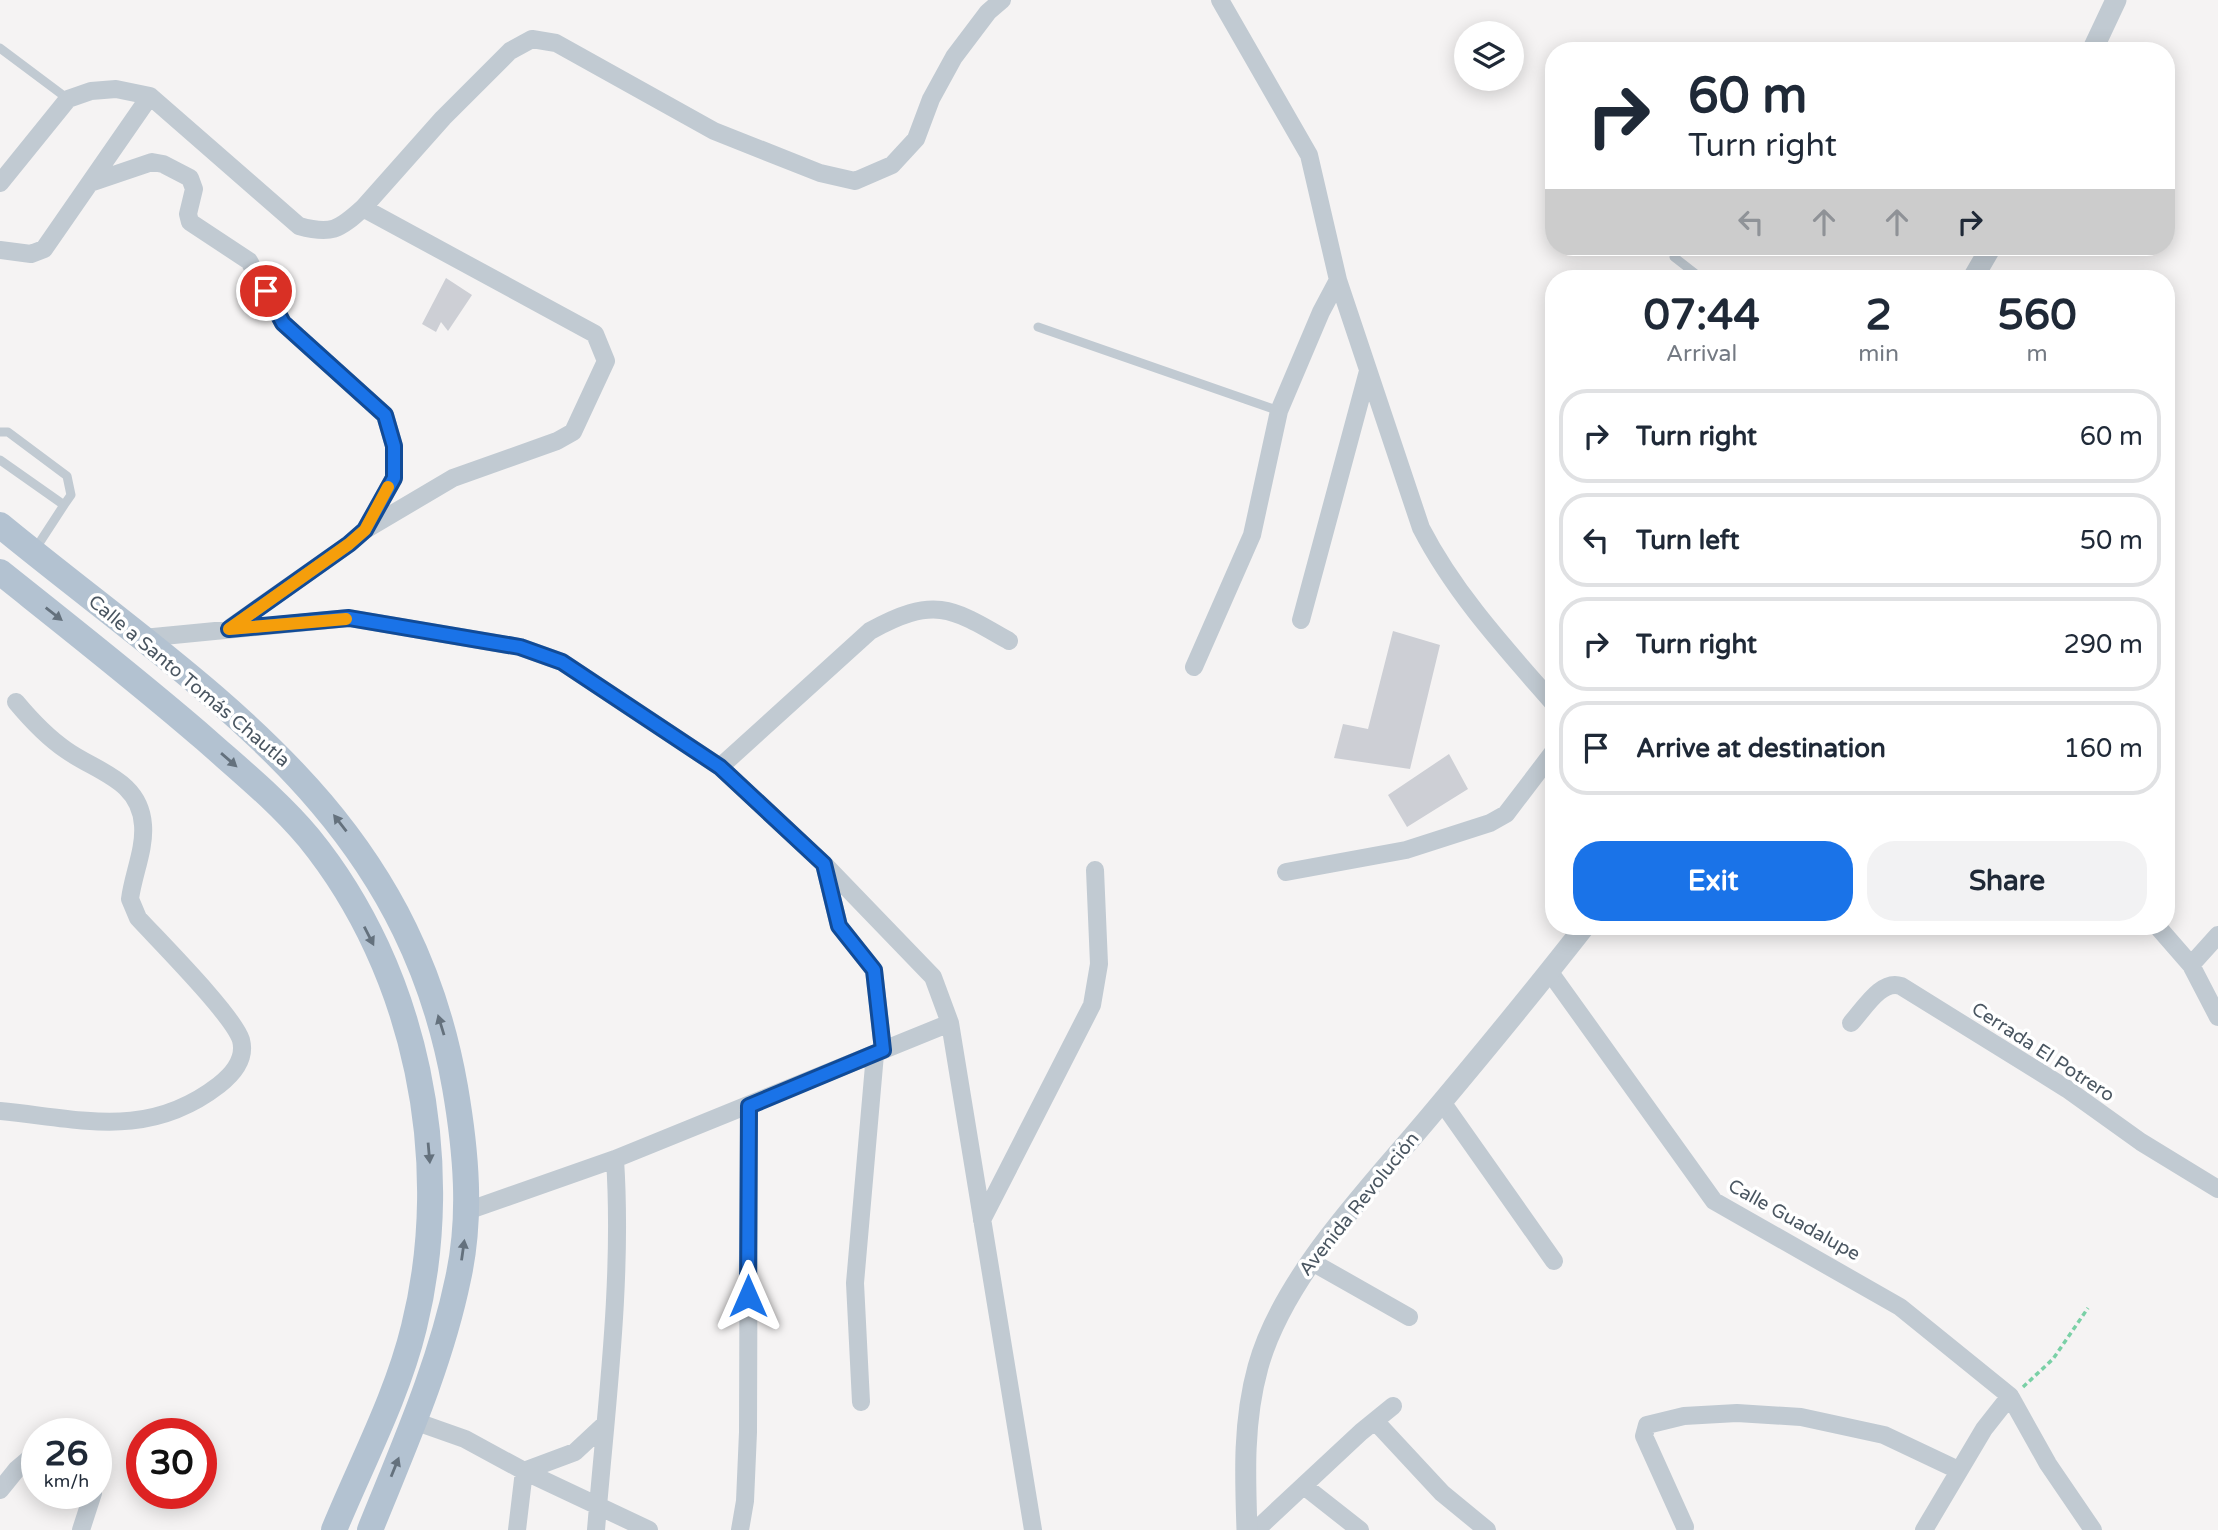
<!DOCTYPE html>
<html lang="en">
<head>
<meta charset="utf-8">
<style>
	:root { --surface:#fff; --page:#f2f2f3; --text:#1f2937; --muted:#747a83; --line:#e0e1e3; --accent:#1a73e8 }
	body { margin:0; font-family:"Varela Round",sans-serif; background:var(--page); color:var(--text); height:100vh; display:flex; flex-direction:column; font-size:26px; white-space:nowrap }
	* { box-sizing:border-box; margin:0 }
	p { font-size:23px; color:var(--muted) }
	.icon { flex:none; width:38px; height:38px; fill:none; stroke:currentColor; stroke-width:2; stroke-linecap:round; stroke-linejoin:round }
	.map { position:relative; flex:1; overflow:hidden }
	.details { position:absolute; left:1545px; top:270px; width:630px; height:665px; display:flex; flex-direction:column; background:var(--surface); border-radius:28px; box-shadow:0 4px 18px #0003 }
	.details>* { flex:none }
	.banner { position:absolute; left:1545px; top:42px; width:630px; height:214px; border-radius:28px; box-shadow:0 4px 18px #0003; background:#fff; color:var(--text); overflow:hidden }
	.tools { position:absolute; left:1454px; top:21px; display:grid; gap:14px }
	.tools a { display:grid; place-items:center; width:70px; height:70px; border-radius:50%; background:var(--surface); box-shadow:0 4px 18px #0003; font-size:35px }
	.speed { position:absolute; left:21px; top:1418px; display:flex; gap:14px; font-size:35px; font-weight:700; text-align:center }
	.speed>* { display:grid; place-content:center; width:91px; height:91px; border-radius:50%; background:var(--surface); box-shadow:0 4px 18px #0003; line-height:1 }
	.speed small { font-size:18px; font-weight:400 }
	.speed .limit { border:10px solid #d22; background:#fff; color:#111 }
	.pin { position:absolute; display:grid; place-items:center; width:60px; height:60px; color:#fff; margin:-30px; border:4px solid #fff; border-radius:50%; box-shadow:0 2px 7px #0007 }
	.me { position:absolute; width:77px; margin:-38px; rotate:0deg; stroke-linejoin:round; filter:drop-shadow(0 0 5px #0008) }
	.turn { display:flex; align-items:center; gap:24px; height:147px; padding:0 28px; font-size:32px }
	.turn .icon { width:91px; height:91px; stroke-width:2.5 }
	.turn b { display:block; font-size:49px; line-height:60px }
	.lanes { display:flex; align-items:center; height:66px; padding:0 28px; background:#0003; justify-content:center; gap:35px; direction:ltr }
	.lanes .off { opacity:.35 }
	.eta { display:flex; justify-content:space-evenly; align-items:center; height:119px; text-align:center }
	.eta b { font-size:42px; font-weight:800; line-height:49px }
	.cta { display:flex; gap:14px; margin-top:auto; padding:14px 28px }
	.cta a { flex:1; height:80px; border-radius:28px; background:var(--accent); color:#fff; font-size:28px; font-weight:800; line-height:80px; text-align:center }
	.cta a+a { background:var(--page); color:var(--text) }
	ul { padding:0; list-style:none }
	li { display:flex; align-items:center; gap:21px; height:94px; margin:0 14px 10px; padding:0 14px; border:4px solid var(--line); border-radius:28px }
	li div { flex:1 }
	li b { display:block; font-size:26px }
	li em { font-style:normal }
	.map>svg:first-child { display:block }
	.building { fill:#cdcfd5 }
	.lines { fill:none; stroke-linecap:round; stroke-linejoin:round }
	.path { stroke:#7ad0a6; stroke-width:3.5; stroke-dasharray:5 3.5; stroke-linecap:butt }
	.service { stroke:#c1cad2; stroke-width:9 }
	.minor { stroke:#c1cad2; stroke-width:18 }
	.tertiary { stroke:#c1cad2; stroke-width:21 }
	.primary { stroke:#b3c2d1; stroke-width:26 }
	.oneway { fill:#64717d }
	.route-casing { stroke:#114b97; stroke-width:18 }
	.route { stroke:#1a73e8; stroke-width:12 }
	.slow { stroke:#f59e0b; stroke-width:12 }
	.labels { text-anchor:middle; dominant-baseline:central; stroke-width:7; stroke-linejoin:round; paint-order:stroke }
	.street-label { font-size:19px; fill:#4a5661; stroke:#fff }
</style>
</head>
<body>
<div class="map">
<svg width="2218" height="1530" viewBox="0 0 2218 1530">
	<rect width="100%" height="100%" fill="#f5f3f3"/>
	<path class="building" d="M446 278 472 295 448 331 441 322 436 332 422 324Z
		M1393 631 1440 645 1410 769 1334 758 1343 724 1368 729Z
		M1449 754 1468 789 1407 827 1388 795Z"/>
	<g class="lines">
		<path class="path" d="M2023 1387 2053 1359 2088 1308"/>
		<path class="service" d="M0 48 68 99
			M1674 257 1701 278
			M1038 327 1279 411
			M0 432H8L67 476 71 495 64 505 0 460
			M36 548 64 505"/>
		<path class="minor" d="M1220 0 1309 155 1338 280 1421 528C1455 594 1506 649 1554 704
			M0 183 68 99 91 91 116 89 150 96 299 226C331 235 339 230 363 208L595 334 606 361 573 432 557 441 453 478 365 530
			M90 183 152 162 163 164 190 178 194 189 188 214 190 222 249 261 283 323 385 415 394 446V478L365 530 349 544 231 627
			M363 208 443 118 510 51 532 39 556 43 714 131 820 173 855 181 892 165 916 139 931 99 954 57 988 12 1002 0
			M0 250 31 254 44 249 150 96
			M1301 620 1368 371
			M143 638 349 618 520 647 562 662 720 767 824 864 933 977 950 1023 1033 1530
			M1194 667 1252 535 1279 411 1321 312 1338 280
			M720 767 870 631C934 596 951 607 1009 641
			M824 864 839 926 874 970 883 1050
			M1286 872 1406 850 1490 823 1506 814 1554 751
			M2157 926 2191 965 2218 1017
			M2191 965 2218 935
			M1549 971 1714 1201 1900 1307 2010 1396 2048 1464 2093 1530
			M1851 1023C1864 1009 1881 979 1901 986L2067 1089 2141 1142 2218 1189
			M1442 1102 1554 1261
			M0 1111C82 1119 148 1140 219 1085 233 1074 246 1059 241 1040 233 1015 160 942 138 918L130 899C133 875 145 849 143 825 140 780 97 772 66 750 47 737 31 720 16 702
			M467 1211 615 1159 950 1023
			M982 1220 1092 1005 1099 964 1095 870
			M1312 1262 1409 1317
			M861 1402 855 1283 875 1054
			M414 1421 465 1439 524 1471 649 1530
			M1375 1421 1442 1493 1487 1530
			M1304 1486 1360 1530
			M0 1490 17 1469 37 1452
			M1685 1527 1644 1436 1647 1425 1684 1416 1737 1413 1801 1417 1884 1435 1958 1470
			M81 1530 93 1493
			M517 1530 524 1471 575 1452 605 1424
			M596 1530C606 1407 623 1282 615 1159
			M740 1530 745 1501 748 1432 749 1106
			M1256 1530 1361 1432 1393 1406
			M1924 1530 1984 1429 2010 1396"/>
		<path class="tertiary" d="M2092 51 2116 0
			M1973 278 1991 247
			M1247 1530C1245 1475 1243 1421 1258 1367 1283 1276 1371 1187 1431 1115 1483 1053 1535 990 1585 926"/>
		<path class="primary" d="M0 525C202 691 406 807 455 1087 466 1151 472 1216 458 1279 440 1366 403 1448 370 1530
			M0 572C69 627 138 681 205 739 241 771 278 801 309 838 417 971 455 1162 414 1327 397 1397 361 1464 334 1530"/>
	</g>
	<defs><path id="oneway-solid" d="M-6-.8H1V-3.2L6.5 0L1 3.2V.8H-6Z" transform="scale(1.75)"/></defs>
	<g class="oneway">
		<use href="#oneway-solid" transform="translate(54 614) rotate(38)"/>
		<use href="#oneway-solid" transform="translate(229 760) rotate(41)"/>
		<use href="#oneway-solid" transform="translate(340 823) rotate(-128)"/>
		<use href="#oneway-solid" transform="translate(369 936) rotate(63)"/>
		<use href="#oneway-solid" transform="translate(441 1025) rotate(-107)"/>
		<use href="#oneway-solid" transform="translate(429 1153) rotate(85)"/>
		<use href="#oneway-solid" transform="translate(463 1250) rotate(-82)"/>
		<use href="#oneway-solid" transform="translate(395 1467) rotate(-68)"/>
	</g>
	<g class="lines">
		<g class="route-casing">
			<path id="route" d="M266 291 283 323 385 415 394 446V478L365 530 349 544 229 629 349 618 520 647 562 662 720 767 824 864 839 926 874 970 883 1050 749 1106 748 1296"/>
		</g>
		<use href="#route" class="route"/>
		<path class="slow" d="M346 619 229 629 349 544 365 530 388 487"/>
	</g>
	<g class="labels">
		<g class="street-label">
			<text transform="translate(189 681) rotate(40)">Calle a Santo Tomás Chautla</text>
			<text transform="translate(2043 1052) rotate(33)">Cerrada El Potrero</text>
			<text transform="translate(1359 1204) rotate(-51)">Avenida Revolución</text>
			<text transform="translate(1794 1220) rotate(29)">Calle Guadalupe</text>
		</g>
	</g>
</svg>
<div class="tools">
<a><svg class="icon" aria-label="layers" viewBox="0 0 24 24"><path d="M12 4l9 5-9 5-9-5zM3 14l9 5 9-5"/></svg></a>
</div>
<div class="speed"><div>26<small>km/h</small></div><div class="limit">30</div></div>
<div class="pin" style="left:266px;top:291px;background:#d93025"><svg class="icon" aria-label="arrive" viewBox="0 0 24 24"><path d="M6 21V4h12l-3 4 3 4H6"/></svg></div>
<svg class="me" style="left:748px;top:1296px" viewBox="-20 -20 40 40"><path d="M0-17L14 15 0 8-14 15z" fill="#1a73e8" stroke="#fff" stroke-width="4"/></svg>
<div class="banner">
<div class="turn"><svg class="icon" aria-label="right" viewBox="0 0 24 24"><path d="M7 20v-9h11M14 6l5 5-5 5"/></svg><div><b>60 m</b>Turn right</div></div>
<div class="lanes"><svg class="icon off" aria-label="left" viewBox="0 0 24 24"><path d="M17 20v-9H6M10 6l-5 5 5 5"/></svg><svg class="icon off" aria-label="ahead" viewBox="0 0 24 24"><path d="M12 20V5M6 11l6-6 6 6"/></svg><svg class="icon off" aria-label="ahead" viewBox="0 0 24 24"><path d="M12 20V5M6 11l6-6 6 6"/></svg><svg class="icon" aria-label="right" viewBox="0 0 24 24"><path d="M7 20v-9h11M14 6l5 5-5 5"/></svg></div>
</div>
<section class="details">
<div class="eta">
<div><b>07:44</b><p>Arrival</p></div>
<div><b>2</b><p>min</p></div>
<div><b>560</b><p>m</p></div>
</div>
<ul>
<li><svg class="icon" aria-label="right" viewBox="0 0 24 24"><path d="M7 20v-9h11M14 6l5 5-5 5"/></svg><div><b>Turn right</b></div><em>60 m</em></li>
<li><svg class="icon" aria-label="left" viewBox="0 0 24 24"><path d="M17 20v-9H6M10 6l-5 5 5 5"/></svg><div><b>Turn left</b></div><em>50 m</em></li>
<li><svg class="icon" aria-label="right" viewBox="0 0 24 24"><path d="M7 20v-9h11M14 6l5 5-5 5"/></svg><div><b>Turn right</b></div><em>290 m</em></li>
<li><svg class="icon" aria-label="arrive" viewBox="0 0 24 24"><path d="M6 21V4h12l-3 4 3 4H6"/></svg><div><b>Arrive at destination</b></div><em>160 m</em></li>
</ul>
<div class="cta"><a>Exit</a><a>Share</a></div>
</section>
</div>
</body>
</html>
